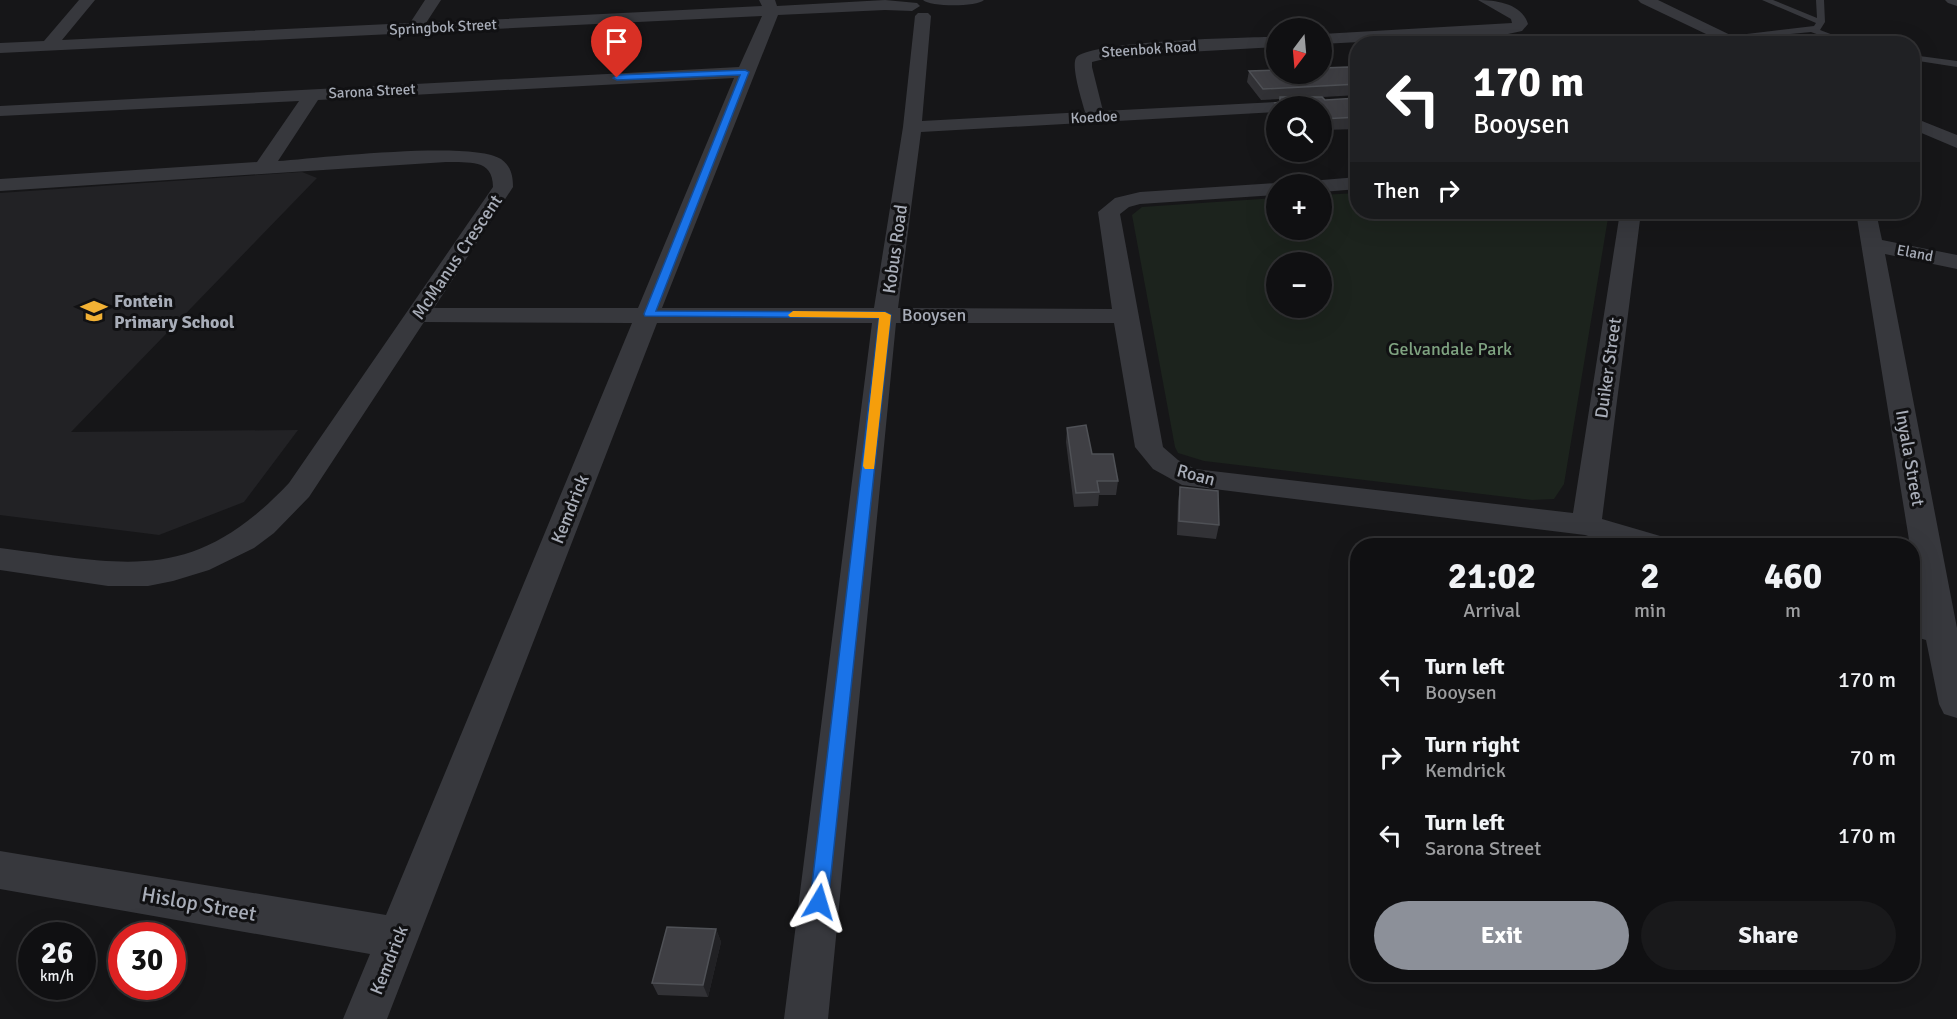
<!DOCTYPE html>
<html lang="en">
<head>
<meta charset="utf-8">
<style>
	:root { --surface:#101012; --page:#19191b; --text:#f1f3f6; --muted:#9c9d9f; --line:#303032; --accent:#8c9099 }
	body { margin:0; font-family:Signika,sans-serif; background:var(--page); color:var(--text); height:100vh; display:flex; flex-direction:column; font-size:22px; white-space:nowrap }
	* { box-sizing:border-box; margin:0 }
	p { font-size:20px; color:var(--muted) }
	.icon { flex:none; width:33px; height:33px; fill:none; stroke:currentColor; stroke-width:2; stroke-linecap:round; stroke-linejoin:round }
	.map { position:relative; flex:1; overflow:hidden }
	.sheet { position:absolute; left:1350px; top:538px; width:570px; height:444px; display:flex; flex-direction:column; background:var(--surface); border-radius:24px; box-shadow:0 6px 24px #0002,0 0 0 2px var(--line) }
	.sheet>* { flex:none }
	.banner { position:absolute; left:1350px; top:36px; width:570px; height:183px; border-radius:24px; box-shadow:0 6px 24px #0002,0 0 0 2px var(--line); background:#202124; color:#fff; overflow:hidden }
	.needle { width:39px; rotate:196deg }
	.fabs { position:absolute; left:1266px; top:18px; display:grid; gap:12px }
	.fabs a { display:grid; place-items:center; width:66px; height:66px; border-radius:50%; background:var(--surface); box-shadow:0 6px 24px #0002,0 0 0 2px var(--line); font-size:30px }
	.speed { position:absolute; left:18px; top:922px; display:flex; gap:12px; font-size:30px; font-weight:700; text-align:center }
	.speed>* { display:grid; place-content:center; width:78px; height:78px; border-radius:50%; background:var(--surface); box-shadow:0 6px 24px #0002,0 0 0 2px var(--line); line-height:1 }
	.speed small { font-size:15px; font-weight:400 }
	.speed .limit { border:9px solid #d22; background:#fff; color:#111 }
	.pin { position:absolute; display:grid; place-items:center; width:51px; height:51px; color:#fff; margin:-62px -26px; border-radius:50% 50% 50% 0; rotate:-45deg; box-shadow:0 0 6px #0007 }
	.pin .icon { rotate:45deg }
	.me { position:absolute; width:66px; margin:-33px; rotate:7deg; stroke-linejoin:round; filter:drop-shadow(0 0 4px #0008) }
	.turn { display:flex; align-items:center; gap:21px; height:126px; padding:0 24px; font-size:27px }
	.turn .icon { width:78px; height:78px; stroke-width:2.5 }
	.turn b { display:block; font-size:42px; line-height:51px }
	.then { display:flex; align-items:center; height:57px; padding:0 24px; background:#0003; gap:12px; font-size:22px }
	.eta { display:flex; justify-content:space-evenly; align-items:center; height:102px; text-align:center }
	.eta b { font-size:36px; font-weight:700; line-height:42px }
	.cta { display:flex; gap:12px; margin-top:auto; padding:12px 24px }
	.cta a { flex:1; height:69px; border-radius:36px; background:var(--accent); color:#fff; font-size:24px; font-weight:700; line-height:69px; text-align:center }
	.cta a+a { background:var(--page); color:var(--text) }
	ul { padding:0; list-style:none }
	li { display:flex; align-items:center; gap:18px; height:78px; padding:0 24px }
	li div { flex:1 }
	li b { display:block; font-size:22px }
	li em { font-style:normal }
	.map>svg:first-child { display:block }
	.built { fill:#222225 }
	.green { fill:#1c231d; fill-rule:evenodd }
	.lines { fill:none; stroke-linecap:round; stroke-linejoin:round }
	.lane { fill:#37383d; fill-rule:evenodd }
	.street { fill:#37383d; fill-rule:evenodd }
	.wall { fill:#323236 }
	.shaded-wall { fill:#212124 }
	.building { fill:#3f3f44; stroke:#4f5156; stroke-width:1.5 }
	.route { fill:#1a73e8; stroke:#114b97; stroke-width:1.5 }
	.slow { fill:#f59e0b }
	.labels { text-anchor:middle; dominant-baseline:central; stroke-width:6; stroke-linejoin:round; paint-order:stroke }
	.far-street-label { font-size:15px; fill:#a8adb8; stroke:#111113 }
	.street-label { font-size:18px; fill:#a8adb8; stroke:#111113 }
	.poi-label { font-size:18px; font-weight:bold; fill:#a8adb8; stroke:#111113; text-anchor:start }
	.park-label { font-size:18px; fill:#7fa381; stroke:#111113 }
	.near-street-label { font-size:21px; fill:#a8adb8; stroke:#111113 }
</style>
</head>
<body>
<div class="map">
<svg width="1957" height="1019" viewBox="0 0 1957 1019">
	<rect width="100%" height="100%" fill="#161618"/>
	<path class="built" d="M302 172 317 178 71 432 298 430 244 502 159 535 0 515V193Z"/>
	<path class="green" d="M1357 193 1358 212H1609L1564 484 1554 499 1532 500 1204 461 1178 453 1175 447 1132 215 1142 207 1276 198V230H1322V195ZM1322 262V308H1276V262Z"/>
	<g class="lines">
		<path class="lane" d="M1762 0H1773L1817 18 1816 0H1824L1825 22 1820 30 1857 44H1844L1811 32 1727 40 1726 38 1730 36 1814 26 1816 23Z
			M1912 55 1957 61V67L1912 60Z"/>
		<path class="street" d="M79 0H95L62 40 410 23 425 0H441L426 23 762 6 759 0H775L777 6 885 0 917 3 920 6 912 11 885 10 778 15 662 308H874L903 127 915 16 918 13H928L931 16 922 121 1085 112C1082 101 1071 67 1076 58 1086 41 1250 37 1276 37V47L1116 56 1092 62V67L1103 111 1276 102 1282 103 1285 106H1276V112L921 132 898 308 1112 309 1098 212 1115 198 1140 192 1276 183 1283 184H1276V195L1140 204 1129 207 1120 214 1163 447 1178 460 1195 469 1573 513 1620 212H1641L1602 519 1667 538 1672 546H1620L1585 535 1182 485 1153 469 1135 447 1114 323H896L828 1019H784L872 323H657L387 1019H343L370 954 0 889V851L386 915 632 323 424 322 309 497 274 533 254 548 209 570 173 581 148 586H108L0 570V548C126 564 192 586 289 483L493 187C493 158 468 163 446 162L0 191V179L257 162 299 101 0 116V106L739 67 762 16 0 53V43L44 41ZM734 78 638 308H434L513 187C513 176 511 166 501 159 472 140 319 158 278 161L318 100Z
			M923 0H984C977 7 930 7 923 0Z
			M1478 0C1497 0 1522 4 1528 24L1522 31 1508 34 1322 44V34L1512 23 1511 19Z
			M1638 0H1658L1749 44H1727L1641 3Z
			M1945 0H1957V6L1948 3Z
			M1912 117 1957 135V148L1912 129Z
			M1358 177V189L1322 192V184H1313L1322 180Z
			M1856 212H1876L1882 240 1957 255V269L1885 254 1957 628V718L1944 714 1939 704 1926 640 1912 636V611L1921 613 1912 561V546H1910Z"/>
	</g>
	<path class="wall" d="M1249 71 1358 77V95L1323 97 1325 100 1358 98V129L1322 130V106H1276V119L1273 114 1275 103 1279 102 1280 99 1261 100 1247 82Z
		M1067 428 1118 481 1116 495H1099L1098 506 1074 507 1066 442Z
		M1180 487 1219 525 1216 539 1177 535 1178 501Z
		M716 929 721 942 708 997 658 995 652 983Z"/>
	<path class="shaded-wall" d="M716 929 721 942 708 997 703 985Z"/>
	<path class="building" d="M1348 67 1358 77V84L1263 89 1249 71 1276 70V74H1322V68Z
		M1280 97H1322L1325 100 1358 98V117L1322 119V106H1278L1275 103 1280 102Z
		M1086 425 1092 454H1113L1118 481H1097L1099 492 1076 493 1067 428Z
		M1180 487 1218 491 1219 525 1179 521Z
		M667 927 716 929 703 985 652 983Z"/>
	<path class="route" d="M745 70 749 72 656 311 885 312 891 315 828 902 826 909 819 911 812 909 810 902 879 318 645 316 644 314 740 75 617 80 613 78 617 75Z"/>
	<path class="slow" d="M793 311 885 312 891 315 874 469H865L863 466 879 318 790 317 788 315Z"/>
	<defs>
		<g id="school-bare" transform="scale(2.07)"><path d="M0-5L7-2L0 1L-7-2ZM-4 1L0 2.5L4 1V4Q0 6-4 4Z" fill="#f2b134" stroke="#111113" stroke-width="2.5" paint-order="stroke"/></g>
	</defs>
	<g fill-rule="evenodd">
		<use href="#school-bare" x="94" y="311"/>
	</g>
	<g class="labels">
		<g class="far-street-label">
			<text transform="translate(443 27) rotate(-3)">Springbok Street</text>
			<text transform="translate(1149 49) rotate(-4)">Steenbok Road</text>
			<text transform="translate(372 91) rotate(-3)">Sarona Street</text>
			<text transform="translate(1094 117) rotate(-3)">Koedoe</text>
			<text transform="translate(1915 253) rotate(11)">Eland</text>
		</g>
		<g class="street-label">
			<text transform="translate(895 249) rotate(-82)">Kobus Road</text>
			<text transform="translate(457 257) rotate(-56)">McManus Crescent</text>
			<text x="934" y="315">Booysen</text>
			<text transform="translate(1608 368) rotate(-82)">Duiker Street</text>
			<text transform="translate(1910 458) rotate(80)">Inyala Street</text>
			<text transform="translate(1196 475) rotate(15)">Roan</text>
			<text transform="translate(570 509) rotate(-68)">Kemdrick</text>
			<text transform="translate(389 960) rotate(-68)">Kemdrick</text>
		</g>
		<g class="poi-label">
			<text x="114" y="301">Fontein<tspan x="114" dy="21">Primary School</tspan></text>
		</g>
		<g class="park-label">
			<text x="1450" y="349">Gelvandale Park</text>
		</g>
		<g class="near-street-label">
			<text transform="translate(199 904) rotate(10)">Hislop Street</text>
		</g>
	</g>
</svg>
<div class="fabs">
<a><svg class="needle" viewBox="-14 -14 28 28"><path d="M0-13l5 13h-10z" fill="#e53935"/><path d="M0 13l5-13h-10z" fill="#9c9d9f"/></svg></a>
<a><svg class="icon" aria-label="search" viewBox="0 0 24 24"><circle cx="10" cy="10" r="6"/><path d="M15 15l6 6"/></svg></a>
<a>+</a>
<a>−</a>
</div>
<div class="speed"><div>26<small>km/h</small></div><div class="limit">30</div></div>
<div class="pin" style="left:617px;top:78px;background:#d93025"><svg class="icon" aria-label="arrive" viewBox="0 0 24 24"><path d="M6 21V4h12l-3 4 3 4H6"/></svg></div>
<svg class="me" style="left:819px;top:902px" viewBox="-20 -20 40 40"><path d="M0-17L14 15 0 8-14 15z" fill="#1a73e8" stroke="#fff" stroke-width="4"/></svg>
<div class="banner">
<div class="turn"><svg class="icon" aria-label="left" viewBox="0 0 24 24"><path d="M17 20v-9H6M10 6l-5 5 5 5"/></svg><div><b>170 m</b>Booysen</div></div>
<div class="then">Then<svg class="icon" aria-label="right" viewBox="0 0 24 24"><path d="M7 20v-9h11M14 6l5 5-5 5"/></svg></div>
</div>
<section class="sheet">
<div class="eta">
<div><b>21:02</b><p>Arrival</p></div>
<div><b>2</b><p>min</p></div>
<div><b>460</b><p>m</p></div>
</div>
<ul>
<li><svg class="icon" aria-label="left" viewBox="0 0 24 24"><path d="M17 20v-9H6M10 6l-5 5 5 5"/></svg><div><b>Turn left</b><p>Booysen</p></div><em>170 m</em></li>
<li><svg class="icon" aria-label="right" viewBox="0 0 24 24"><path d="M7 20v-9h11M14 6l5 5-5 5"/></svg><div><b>Turn right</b><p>Kemdrick</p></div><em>70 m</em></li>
<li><svg class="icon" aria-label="left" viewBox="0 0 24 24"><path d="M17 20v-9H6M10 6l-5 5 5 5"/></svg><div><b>Turn left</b><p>Sarona Street</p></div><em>170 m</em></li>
</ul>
<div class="cta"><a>Exit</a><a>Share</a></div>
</section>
</div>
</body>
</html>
